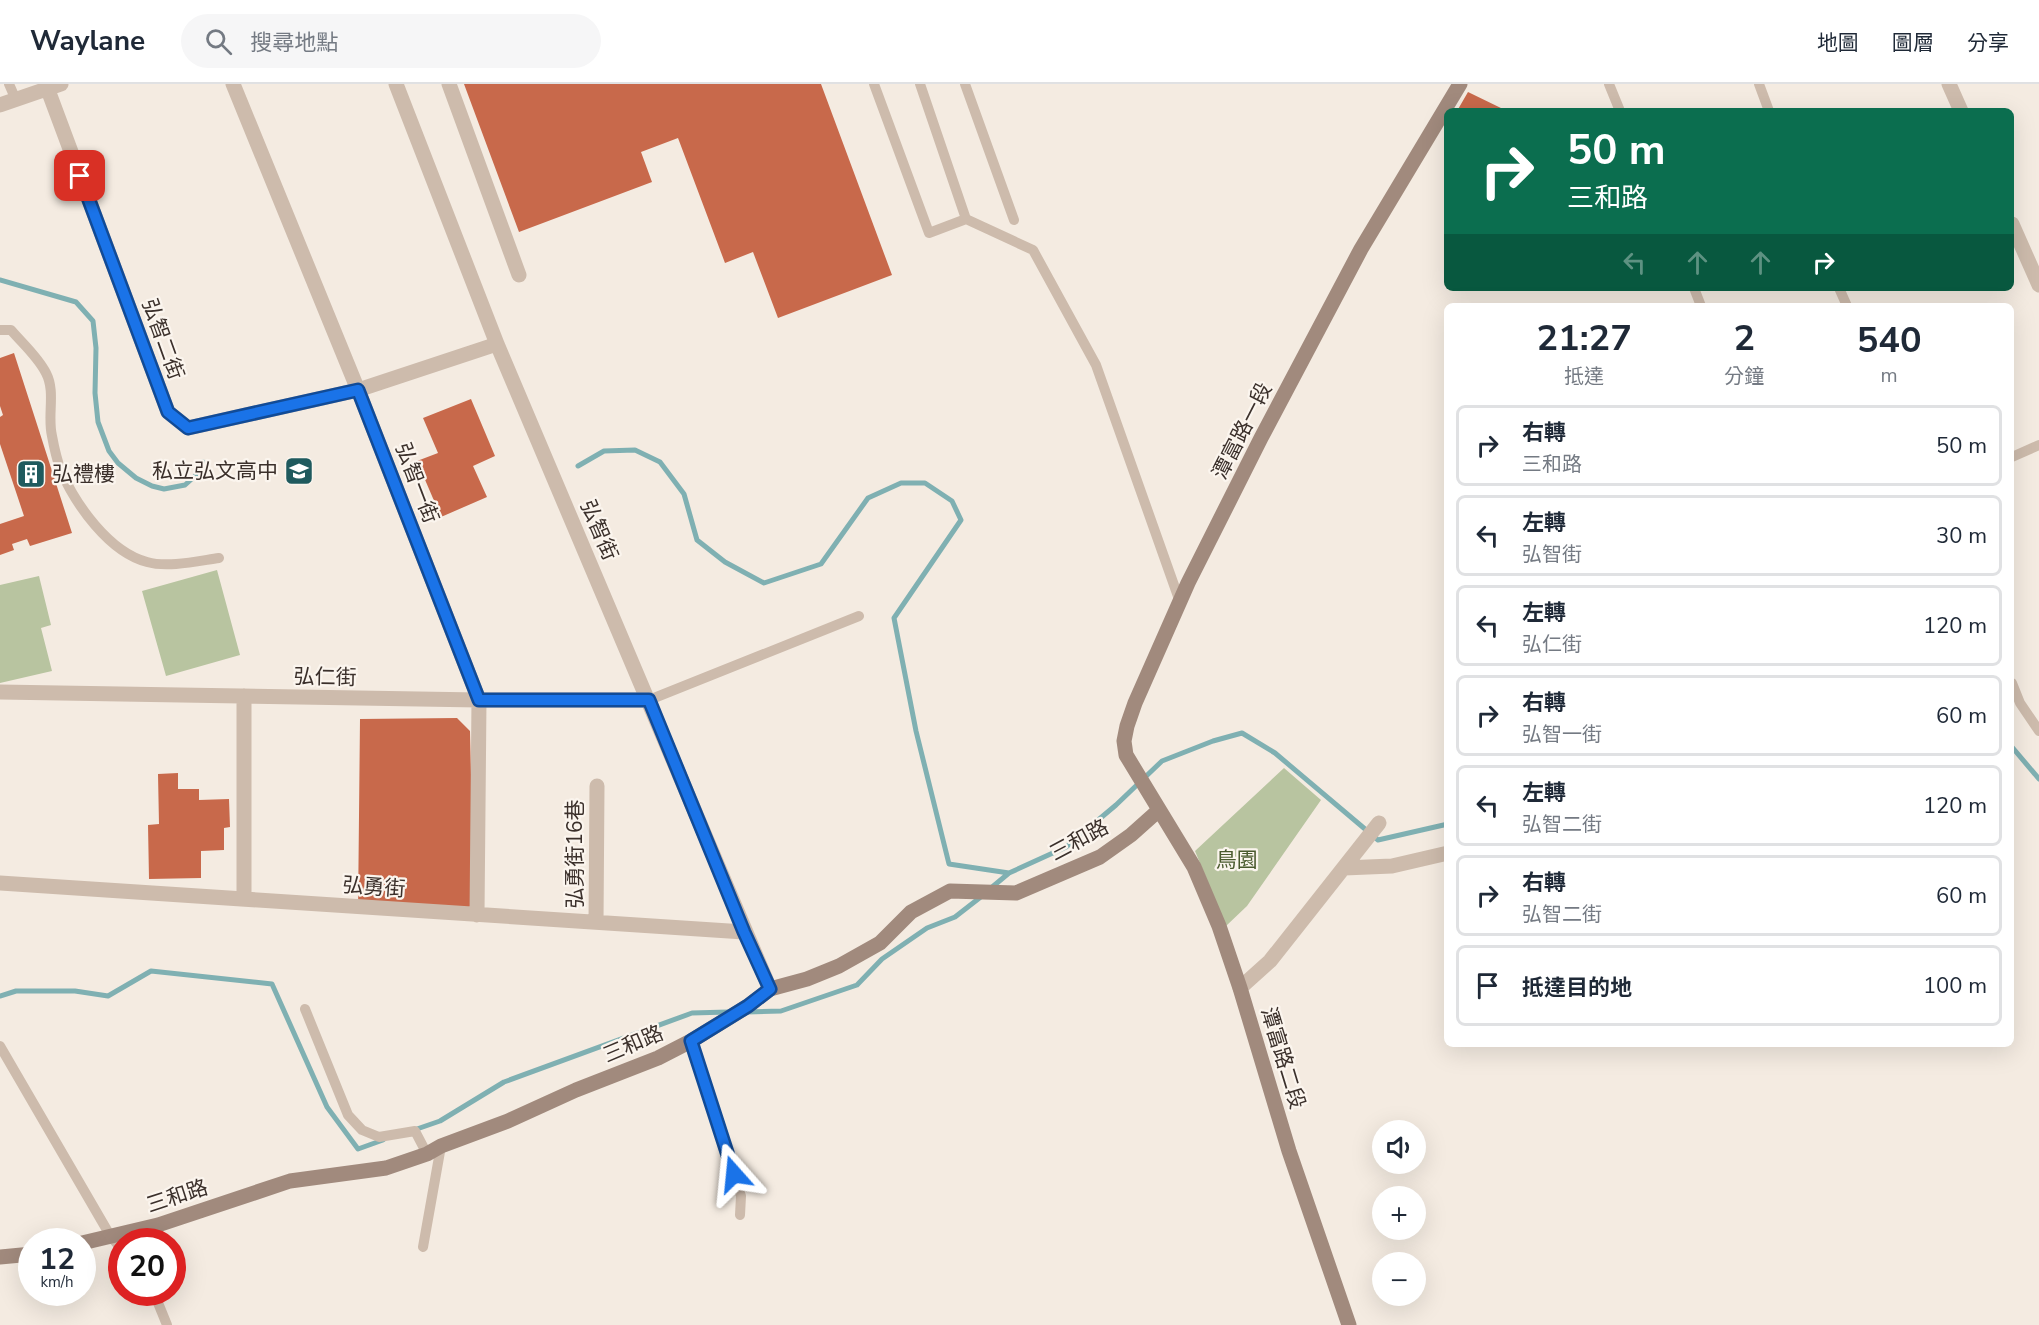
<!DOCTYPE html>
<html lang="zh-TW">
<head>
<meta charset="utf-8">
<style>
	:root { --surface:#fff; --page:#f6f6f7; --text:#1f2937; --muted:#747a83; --line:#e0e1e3 }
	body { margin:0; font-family:"Nunito Sans","Noto Sans TC",sans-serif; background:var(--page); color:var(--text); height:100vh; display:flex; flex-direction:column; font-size:22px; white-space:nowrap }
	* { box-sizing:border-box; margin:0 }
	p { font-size:20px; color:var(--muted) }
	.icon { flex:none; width:33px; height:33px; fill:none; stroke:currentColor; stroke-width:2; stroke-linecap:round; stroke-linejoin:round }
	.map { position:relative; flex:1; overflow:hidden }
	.sheet { position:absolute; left:1444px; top:219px; width:570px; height:744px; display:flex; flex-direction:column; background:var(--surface); border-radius:9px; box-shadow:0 6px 24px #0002 }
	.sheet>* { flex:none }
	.hud { position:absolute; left:1444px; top:24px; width:570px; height:183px; border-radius:9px; box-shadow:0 6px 24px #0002; background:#0b6e4f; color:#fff; overflow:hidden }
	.tools { position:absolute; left:1372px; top:1036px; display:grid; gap:12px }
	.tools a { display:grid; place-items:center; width:54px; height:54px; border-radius:50%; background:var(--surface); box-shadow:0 6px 24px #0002; font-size:30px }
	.speed { position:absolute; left:18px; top:1144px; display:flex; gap:12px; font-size:30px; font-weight:700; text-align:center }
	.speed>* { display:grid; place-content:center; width:78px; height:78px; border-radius:50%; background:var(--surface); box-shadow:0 6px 24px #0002; line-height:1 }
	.speed small { font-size:15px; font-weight:400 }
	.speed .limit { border:9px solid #d22; background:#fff; color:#111 }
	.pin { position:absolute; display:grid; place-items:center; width:51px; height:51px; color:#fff; margin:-26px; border-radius:12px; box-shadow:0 3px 9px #0006 }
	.me { position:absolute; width:66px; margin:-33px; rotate:342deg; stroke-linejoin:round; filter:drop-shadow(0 0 4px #0008) }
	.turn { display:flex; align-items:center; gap:21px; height:126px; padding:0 24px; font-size:27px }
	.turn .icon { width:78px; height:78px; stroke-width:2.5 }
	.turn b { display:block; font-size:42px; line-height:51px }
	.lanes { display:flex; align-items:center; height:57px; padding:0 24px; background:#0003; justify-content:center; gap:30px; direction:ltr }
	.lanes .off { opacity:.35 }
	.eta { display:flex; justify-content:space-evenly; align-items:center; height:102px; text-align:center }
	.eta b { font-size:36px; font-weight:700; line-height:42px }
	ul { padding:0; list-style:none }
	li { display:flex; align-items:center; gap:18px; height:81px; margin:0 12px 9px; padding:0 12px; border:3px solid var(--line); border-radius:9px }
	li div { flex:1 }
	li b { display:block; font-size:22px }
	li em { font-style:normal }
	header { display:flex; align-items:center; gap:36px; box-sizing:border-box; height:84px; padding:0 30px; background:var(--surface); border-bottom:2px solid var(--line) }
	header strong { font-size:28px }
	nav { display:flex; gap:33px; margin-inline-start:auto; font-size:21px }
	.search { width:420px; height:54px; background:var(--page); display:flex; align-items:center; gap:15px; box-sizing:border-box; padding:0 21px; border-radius:33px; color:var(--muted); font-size:22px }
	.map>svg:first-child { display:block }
	.green { fill:#b8c4a0 }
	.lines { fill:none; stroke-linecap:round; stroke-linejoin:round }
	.stream { stroke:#7fb0b2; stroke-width:5 }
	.building { fill:#c8694b }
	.lane { stroke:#cdbbac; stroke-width:10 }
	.street { stroke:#cdbbac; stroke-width:15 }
	.secondary { stroke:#a18a7d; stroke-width:15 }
	.route-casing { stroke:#114b97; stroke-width:15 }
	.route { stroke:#1a73e8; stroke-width:10 }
	.labels { text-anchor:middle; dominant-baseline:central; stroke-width:4.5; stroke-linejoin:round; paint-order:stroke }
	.street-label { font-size:21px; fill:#3b302b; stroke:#fbf5ee }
	.poi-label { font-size:21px; fill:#3b302b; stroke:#fbf5ee; text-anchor:end }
	.park-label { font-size:21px; fill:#4a5a2e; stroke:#fbf5ee }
</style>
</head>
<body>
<header>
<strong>Waylane</strong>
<div class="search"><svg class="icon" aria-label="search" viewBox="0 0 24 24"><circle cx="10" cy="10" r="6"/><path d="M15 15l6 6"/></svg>搜尋地點</div>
<nav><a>地圖</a><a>圖層</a><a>分享</a></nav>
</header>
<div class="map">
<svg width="2039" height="1241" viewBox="0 0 2039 1241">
	<rect width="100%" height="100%" fill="#f4ebe1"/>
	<path class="green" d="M217 486 240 571 166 592 142 507Z
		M39 492 51 541 41 544 52 587 0 599V501Z
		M1284 684 1321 716 1247 822 1226 842 1195 767Z"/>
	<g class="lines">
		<path class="stream" d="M0 196 76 218 93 237 96 264 95 309 98 338 109 367 118 379 136 394 152 402 164 405 185 401 195 392 203 378
			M578 382 604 367 635 366 660 378 684 410 697 456 725 478 764 499 821 480 868 414 901 399H925L952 417 961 436 894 534 916 647 949 780 1009 789 1066 763 1116 721 1162 677 1213 657 1242 649 1275 669 1378 756 1448 740
			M2012 663 2039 695
			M991 804 1009 789
			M0 912 16 907H75L108 912 151 887 272 900 327 1023 358 1065 383 1056
			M747 928 781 927 857 901 882 875 927 844 955 833 982 812
			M414 1046 440 1037 504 998 692 929 728 928"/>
	</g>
	<path class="building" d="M464 0H821L892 191 778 234 753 168 725 179 678 54 641 68 652 98 519 148Z
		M1468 8 1503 25V27H1457Z
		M14 269 72 449 30 462 27 455 12 460 14 466 0 471V440L24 432 0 360V333L3 331 0 322V274Z
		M471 315 495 372 473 382 487 413 441 433 417 377 438 369 423 334Z
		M457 634 470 647 474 821 461 832 358 829 360 635Z
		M178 689V705H199V716L229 715 230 743 224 744V766L201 767V794L149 795 148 741 159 740 158 690Z"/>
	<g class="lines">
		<path class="lane" d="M9 0 16 16
			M874 0 929 149 966 135 1033 166 1096 281 1180 518
			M920 0 966 135
			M965 0 1014 136
			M1609 0 1620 27
			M1759 0 1769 27
			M1694 204 1701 222
			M1839 204 1847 222
			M0 246H11C23 260 38 273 46 289 56 308 47 331 52 352 54 363 57 376 61 387 76 421 109 468 147 478 168 484 198 477 219 474
			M2012 373 2039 361
			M2012 599 2020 619 2039 647
			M649 616 859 532
			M305 925 348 1031 362 1046 379 1053 415 1047 427 1070
			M691 957 741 1112 740 1131
			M0 962 111 1153 122 1165
			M423 1163 441 1062
			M154 1209 167 1241"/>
		<path class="street" d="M233 0 358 306 479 616 477 831
			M396 0 497 260 770 905
			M449 0 519 191
			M1949 0 1961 27
			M48 6 168 328 188 344 358 306 497 260
			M0 21 61 0
			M2012 140 2039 201
			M0 608 479 616H649
			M1344 784 1392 782 1448 769
			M0 799 744 848
			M244 815V612
			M596 838 597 702
			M1240 904 1270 877 1379 739"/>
		<path class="secondary" d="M82 1159 158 1141 290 1097 386 1084 427 1070 441 1062 508 1037 576 1006 658 974 691 957 748 922 770 905 807 895 839 882 880 859 911 828 950 807 1016 809 1100 773 1131 751 1159 726
			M0 1173 32 1170
			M1349 1241 1289 1067 1240 904 1219 842 1194 783 1126 671 1124 657 1127 642 1135 619 1188 499 1261 354 1361 165 1460 0"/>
	</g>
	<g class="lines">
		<g class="route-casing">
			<path id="route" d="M80 92 168 328 188 344 358 306 479 616H649L744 848 770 905 748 922 691 957 734 1090"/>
		</g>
		<use href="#route" class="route"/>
	</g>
	<defs>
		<g id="school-square" transform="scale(1.5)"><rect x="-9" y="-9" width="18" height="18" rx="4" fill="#1f5a5e" stroke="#fbf5ee"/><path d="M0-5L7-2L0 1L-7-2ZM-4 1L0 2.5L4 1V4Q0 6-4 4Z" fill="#fff"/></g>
		<g id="building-square" transform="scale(1.5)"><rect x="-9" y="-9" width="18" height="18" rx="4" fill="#1f5a5e" stroke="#fbf5ee"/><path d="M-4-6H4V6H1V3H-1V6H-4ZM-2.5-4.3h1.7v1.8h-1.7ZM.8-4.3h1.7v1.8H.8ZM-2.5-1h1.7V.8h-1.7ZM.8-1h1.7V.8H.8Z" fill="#fff"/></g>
	</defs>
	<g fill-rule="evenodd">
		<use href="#school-square" x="299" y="387"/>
		<use href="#building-square" x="31" y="390"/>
	</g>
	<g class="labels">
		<g class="street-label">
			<text transform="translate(163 255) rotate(70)">弘智二街</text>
			<text transform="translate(1242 347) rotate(-63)">潭富路一段</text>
			<text transform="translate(417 399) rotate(69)">弘智一街</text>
			<text transform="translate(599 446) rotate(67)">弘智街</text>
			<text transform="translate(325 593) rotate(1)">弘仁街</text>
			<text transform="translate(1079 756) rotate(-28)">三和路</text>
			<text transform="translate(575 770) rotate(-90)">弘勇街16巷</text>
			<text transform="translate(374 803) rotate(4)">弘勇街</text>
			<text transform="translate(633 960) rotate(-23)">三和路</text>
			<text transform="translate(1283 974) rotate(73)">潭富路二段</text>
			<text transform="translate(177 1112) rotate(-18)">三和路</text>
		</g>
		<g class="poi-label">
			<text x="278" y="387">私立弘文高中</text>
			<text x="52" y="390" text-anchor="start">弘禮樓</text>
		</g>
		<g class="park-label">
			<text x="1237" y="776">鳥園</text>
		</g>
	</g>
</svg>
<div class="tools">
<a><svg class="icon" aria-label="sound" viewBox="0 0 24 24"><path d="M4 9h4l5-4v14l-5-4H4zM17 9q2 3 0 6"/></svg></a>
<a>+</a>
<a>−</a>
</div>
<div class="speed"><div>12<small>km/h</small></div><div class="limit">20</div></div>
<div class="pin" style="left:80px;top:92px;background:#d93025"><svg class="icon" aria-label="arrive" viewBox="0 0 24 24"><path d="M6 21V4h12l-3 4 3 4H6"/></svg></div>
<svg class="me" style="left:734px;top:1090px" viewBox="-20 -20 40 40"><path d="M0-17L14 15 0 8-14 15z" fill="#1a73e8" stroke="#fff" stroke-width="4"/></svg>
<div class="hud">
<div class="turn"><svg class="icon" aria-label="right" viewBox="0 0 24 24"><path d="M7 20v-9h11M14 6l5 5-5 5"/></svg><div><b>50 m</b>三和路</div></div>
<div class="lanes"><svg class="icon off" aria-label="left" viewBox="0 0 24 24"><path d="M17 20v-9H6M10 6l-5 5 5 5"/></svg><svg class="icon off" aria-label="ahead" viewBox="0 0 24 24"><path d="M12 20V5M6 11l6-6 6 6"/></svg><svg class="icon off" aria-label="ahead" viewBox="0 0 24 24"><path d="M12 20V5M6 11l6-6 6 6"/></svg><svg class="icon" aria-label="right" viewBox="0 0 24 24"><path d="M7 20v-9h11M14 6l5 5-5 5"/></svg></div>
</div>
<section class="sheet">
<div class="eta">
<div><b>21:27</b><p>抵達</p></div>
<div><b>2</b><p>分鐘</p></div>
<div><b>540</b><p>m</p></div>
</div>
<ul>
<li><svg class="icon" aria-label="right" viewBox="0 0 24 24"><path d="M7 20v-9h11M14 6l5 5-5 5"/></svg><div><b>右轉</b><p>三和路</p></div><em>50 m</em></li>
<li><svg class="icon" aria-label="left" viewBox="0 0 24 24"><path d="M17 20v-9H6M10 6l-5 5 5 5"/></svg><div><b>左轉</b><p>弘智街</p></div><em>30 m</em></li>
<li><svg class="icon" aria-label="left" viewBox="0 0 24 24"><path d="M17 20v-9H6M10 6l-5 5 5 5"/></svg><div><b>左轉</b><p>弘仁街</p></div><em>120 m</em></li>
<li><svg class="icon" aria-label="right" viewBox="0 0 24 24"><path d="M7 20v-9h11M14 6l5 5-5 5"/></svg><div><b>右轉</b><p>弘智一街</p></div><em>60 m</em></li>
<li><svg class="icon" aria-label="left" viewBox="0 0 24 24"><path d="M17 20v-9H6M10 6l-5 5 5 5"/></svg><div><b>左轉</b><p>弘智二街</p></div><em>120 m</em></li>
<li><svg class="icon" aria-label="right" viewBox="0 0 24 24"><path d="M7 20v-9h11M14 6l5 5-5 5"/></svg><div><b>右轉</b><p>弘智二街</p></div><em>60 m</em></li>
<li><svg class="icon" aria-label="arrive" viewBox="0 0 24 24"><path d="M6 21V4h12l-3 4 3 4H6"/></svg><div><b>抵達目的地</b></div><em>100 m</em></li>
</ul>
</section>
</div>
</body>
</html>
